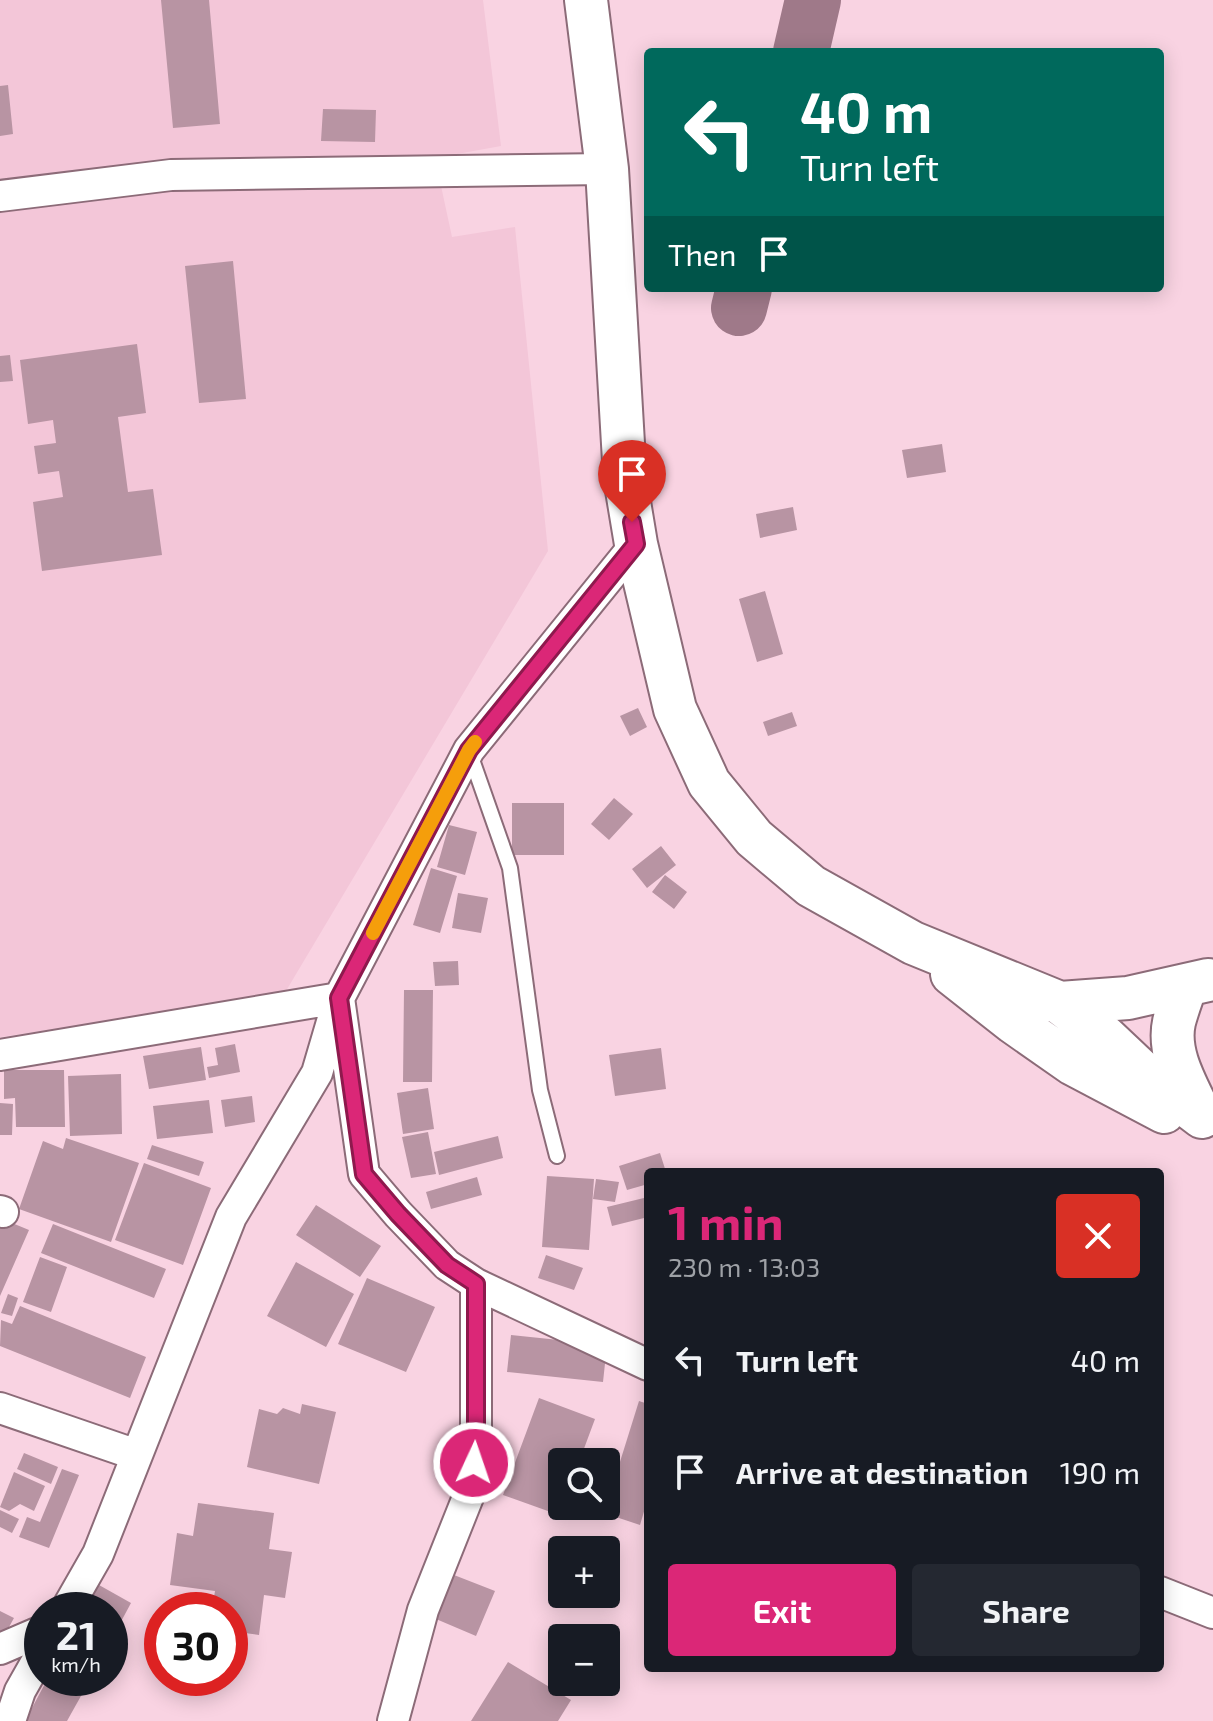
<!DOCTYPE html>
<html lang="en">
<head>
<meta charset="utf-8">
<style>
	:root { --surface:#171b24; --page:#242831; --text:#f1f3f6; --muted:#9ea1a6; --accent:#db2777 }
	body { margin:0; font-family:"Exo 2",sans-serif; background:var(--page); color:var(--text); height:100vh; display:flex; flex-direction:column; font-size:30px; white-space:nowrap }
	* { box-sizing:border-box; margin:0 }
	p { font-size:26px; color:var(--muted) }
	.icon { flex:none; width:44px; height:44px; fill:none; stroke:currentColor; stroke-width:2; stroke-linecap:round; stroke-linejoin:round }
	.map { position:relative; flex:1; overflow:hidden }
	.drawer { position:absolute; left:644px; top:1168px; width:520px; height:504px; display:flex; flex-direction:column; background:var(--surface); border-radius:8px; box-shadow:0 4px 20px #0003 }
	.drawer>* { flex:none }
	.hud { position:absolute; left:644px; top:48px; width:520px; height:244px; border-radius:8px; box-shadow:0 4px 20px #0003; background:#00695c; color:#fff; overflow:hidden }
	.tools { position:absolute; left:548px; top:1448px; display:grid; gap:16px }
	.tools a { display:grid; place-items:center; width:72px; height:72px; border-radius:8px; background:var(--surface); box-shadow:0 4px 20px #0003; font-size:40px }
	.speed { position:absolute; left:24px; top:1592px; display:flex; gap:16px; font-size:40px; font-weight:700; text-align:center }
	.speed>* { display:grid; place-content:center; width:104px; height:104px; border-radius:50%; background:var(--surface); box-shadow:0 4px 20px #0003; line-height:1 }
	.speed small { font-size:20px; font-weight:400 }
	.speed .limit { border:12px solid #d22; background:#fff; color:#111 }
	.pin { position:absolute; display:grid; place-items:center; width:68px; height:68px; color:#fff; margin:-82px -34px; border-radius:50% 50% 50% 0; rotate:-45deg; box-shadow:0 0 8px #0007 }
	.pin .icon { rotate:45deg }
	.me { position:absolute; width:88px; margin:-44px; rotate:3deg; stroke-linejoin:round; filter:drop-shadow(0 0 6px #0008) }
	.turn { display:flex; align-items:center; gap:28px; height:168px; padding:0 24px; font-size:36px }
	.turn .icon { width:104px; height:104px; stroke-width:2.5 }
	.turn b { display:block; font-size:56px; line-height:68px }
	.then { display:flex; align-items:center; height:76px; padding:0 24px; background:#0003; gap:16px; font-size:30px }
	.round { display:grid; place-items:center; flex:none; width:84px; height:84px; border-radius:8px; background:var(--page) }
	.headline { display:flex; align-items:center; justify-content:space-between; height:136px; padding:0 24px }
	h1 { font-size:48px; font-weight:700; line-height:60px; color:var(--accent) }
	.primary-button { display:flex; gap:16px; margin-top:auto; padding:16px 24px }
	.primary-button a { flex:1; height:92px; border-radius:8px; background:var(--accent); color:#fff; font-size:32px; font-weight:700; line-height:92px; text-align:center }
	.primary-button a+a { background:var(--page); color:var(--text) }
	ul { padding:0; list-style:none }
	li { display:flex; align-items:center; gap:24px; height:112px; padding:0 24px }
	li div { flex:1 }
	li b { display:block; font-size:30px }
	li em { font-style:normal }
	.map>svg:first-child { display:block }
	.built { fill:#f3c6d8 }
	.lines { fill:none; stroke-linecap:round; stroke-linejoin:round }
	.river { stroke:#9f7989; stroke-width:56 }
	.building { fill:#b894a3 }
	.service-casing { stroke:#8c6b78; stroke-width:18 }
	.minor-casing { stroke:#8c6b78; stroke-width:34 }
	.secondary-casing { stroke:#8c6b78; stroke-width:46 }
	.service { stroke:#fff; stroke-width:14 }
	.minor { stroke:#fff; stroke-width:30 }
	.secondary { stroke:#fff; stroke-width:42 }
	.route-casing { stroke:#8e194d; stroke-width:20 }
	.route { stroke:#db2777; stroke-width:14 }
	.slow { stroke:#f59e0b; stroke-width:14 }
</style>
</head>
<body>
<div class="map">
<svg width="1213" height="1721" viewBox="0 0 1213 1721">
	<rect width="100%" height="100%" fill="#f9d3e2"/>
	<path class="built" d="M0 0H483L501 146 435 158 452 237 515 227 548 551 283 996 0 1037Z"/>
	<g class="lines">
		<path class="river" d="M801 52 813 0
			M739 308 744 288"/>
	</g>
	<path class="building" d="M161 0H209L220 124 173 128Z
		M8 85 13 134 0 136V86Z
		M323 109 376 110 375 142 321 141Z
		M233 261 246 399 199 403 185 266Z
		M137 344 146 413 118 417 128 492 153 489 162 555 42 571 33 502 63 497 59 471 38 474 34 446 56 443 53 420 28 424 20 360Z
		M10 355 13 381 0 382V356Z
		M942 444 946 472 907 478 902 450Z
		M793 507 797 530 760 538 756 514Z
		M765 591 783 654 757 662 739 599Z
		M638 708 647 727 630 736 620 716Z
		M792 712 797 726 768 736 763 722Z
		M614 798 633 814 609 840 591 824Z
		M512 803H564V855H512Z
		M449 825 477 832 465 875 437 867Z
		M661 846 676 865 647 888 632 869Z
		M431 868 457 876 440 933 413 925Z
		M665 875 687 892 674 909 652 892Z
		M458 893 488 898 481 933 452 928Z
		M458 961 459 985 435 986 433 962Z
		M404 990H433L432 1082H403Z
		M235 1044 240 1072 209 1078 207 1067 218 1065 215 1048Z
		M201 1047 206 1080 149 1089 143 1056Z
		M661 1048 666 1089 615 1096 609 1055Z
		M4 1070H64L65 1127H16L15 1098 4 1099Z
		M121 1074 122 1134 70 1136 68 1076Z
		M428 1088 434 1129 403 1134 397 1093Z
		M252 1096 255 1122 225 1127 221 1100Z
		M209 1100 213 1133 157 1139 153 1106Z
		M0 1103 13 1104 12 1135H0Z
		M428 1132 436 1174 411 1178 402 1137Z
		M498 1136 503 1158 439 1175 434 1152Z
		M66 1138 139 1163 111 1242 19 1209 43 1141 63 1149Z
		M152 1145 204 1162 199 1176 147 1159Z
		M660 1153 666 1172H648V1184L627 1190 619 1166Z
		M144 1163 211 1188 183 1265 115 1240Z
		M547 1176 594 1179 589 1250 542 1247Z
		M477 1177 482 1195 431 1209 426 1192Z
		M596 1179 619 1182 615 1202 593 1199Z
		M648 1197V1217L612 1226 607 1207Z
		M316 1205 381 1246 360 1277 296 1235Z
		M0 1218 29 1230 0 1296Z
		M53 1224 166 1269 154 1298 41 1253Z
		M546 1255 583 1268 574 1290 538 1278Z
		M40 1257 67 1267 51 1312 23 1302Z
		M296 1262 354 1294 326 1347 267 1316Z
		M367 1278 435 1307 406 1372 338 1344Z
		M8 1294 18 1298 12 1316 1 1313Z
		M20 1306 146 1357 130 1398 0 1346 1 1320 12 1324Z
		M511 1335 607 1345 603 1382 507 1372Z
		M539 1398 595 1419 579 1462H562L563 1506 559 1515 503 1495Z
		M639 1401 648 1404V1498L640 1525 604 1513Z
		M302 1404 336 1412 319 1484 247 1467 259 1409 277 1414 283 1408 300 1414Z
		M24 1453 58 1467 51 1484 17 1469Z
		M62 1469 79 1475 49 1548 19 1537 27 1517 40 1522Z
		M14 1472 45 1486 34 1511 20 1504 9 1511 0 1507Z
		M198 1503 274 1513 269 1549 292 1552 285 1598 264 1595 259 1635 230 1631V1610H212L215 1591 170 1585 177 1533 193 1536Z
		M0 1510 19 1519 12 1533 0 1527Z
		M454 1575 495 1591 476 1636 436 1619Z
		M99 1585 131 1603 110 1642V1610H85Z
		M0 1611 14 1618 4 1636 0 1633Z
		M508 1662 571 1700 558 1721H471Z
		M48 1678H91L67 1721H25Z"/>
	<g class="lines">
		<g class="service-casing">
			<path id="service" d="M470 754 510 868 540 1090 557 1156"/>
		</g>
		<g class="minor-casing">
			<path id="minor" d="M0 196 171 175 607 169
				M0 1055 339 998 364 1174 398 1214 447 1265 476 1284 648 1365
				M0 1211 3 1212
				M0 1408 137 1455
				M1160 1592 1213 1613
				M66 1610 98 1554 231 1217 317 1073 339 998 469 750 636 544
				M0 1649 42 1631
				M10 1721 20 1691 42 1652
				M393 1721 423 1610 472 1487 476 1439V1284"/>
		</g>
		<g class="secondary-casing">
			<path id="secondary" d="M586 0 607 169 625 478 636 544 675 709 709 783 754 838 811 886 913 943 1060 1003 1105 1037 1140 1070 1202 1117
				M952 974 1013 1022 1073 1064 1164 1112
				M1186 985C1182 997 1177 1010 1174 1022 1167 1054 1187 1086 1200 1114
				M1060 1003 1128 998 1208 980"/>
		</g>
		<use href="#service" class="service"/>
		<use href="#minor" class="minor"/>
		<use href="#secondary" class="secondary"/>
	</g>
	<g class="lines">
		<g class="route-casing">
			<path id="route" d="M474 1463 476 1439V1284L447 1265 398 1214 364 1174 339 998 469 750 636 544 632 522"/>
		</g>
		<use href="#route" class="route"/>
		<path class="slow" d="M373 933 469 750 475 742"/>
	</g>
</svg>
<div class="tools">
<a><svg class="icon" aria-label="search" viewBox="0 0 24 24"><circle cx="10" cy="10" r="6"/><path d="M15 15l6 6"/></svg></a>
<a>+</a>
<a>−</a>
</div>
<div class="speed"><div>21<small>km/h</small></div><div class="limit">30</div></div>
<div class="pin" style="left:632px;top:522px;background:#d93025"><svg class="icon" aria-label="arrive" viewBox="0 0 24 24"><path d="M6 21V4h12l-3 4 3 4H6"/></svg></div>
<svg class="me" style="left:474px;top:1463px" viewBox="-20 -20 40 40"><circle r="17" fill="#db2777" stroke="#fff" stroke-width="3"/><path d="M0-11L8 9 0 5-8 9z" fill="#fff"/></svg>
<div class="hud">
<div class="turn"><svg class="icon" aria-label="left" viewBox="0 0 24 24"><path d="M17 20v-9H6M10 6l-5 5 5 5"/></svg><div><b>40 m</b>Turn left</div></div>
<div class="then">Then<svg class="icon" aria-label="arrive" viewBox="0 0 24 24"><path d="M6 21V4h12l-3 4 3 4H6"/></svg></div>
</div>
<section class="drawer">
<div class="headline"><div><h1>1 min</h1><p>230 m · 13:03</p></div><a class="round" style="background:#d93025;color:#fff"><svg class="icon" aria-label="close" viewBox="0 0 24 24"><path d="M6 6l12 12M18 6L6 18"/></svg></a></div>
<ul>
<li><svg class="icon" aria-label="left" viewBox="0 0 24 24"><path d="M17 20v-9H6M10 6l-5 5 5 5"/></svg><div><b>Turn left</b></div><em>40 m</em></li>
<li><svg class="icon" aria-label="arrive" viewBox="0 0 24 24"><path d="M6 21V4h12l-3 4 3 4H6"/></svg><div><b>Arrive at destination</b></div><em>190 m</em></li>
</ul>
<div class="primary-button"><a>Exit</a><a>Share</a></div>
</section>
</div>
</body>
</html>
